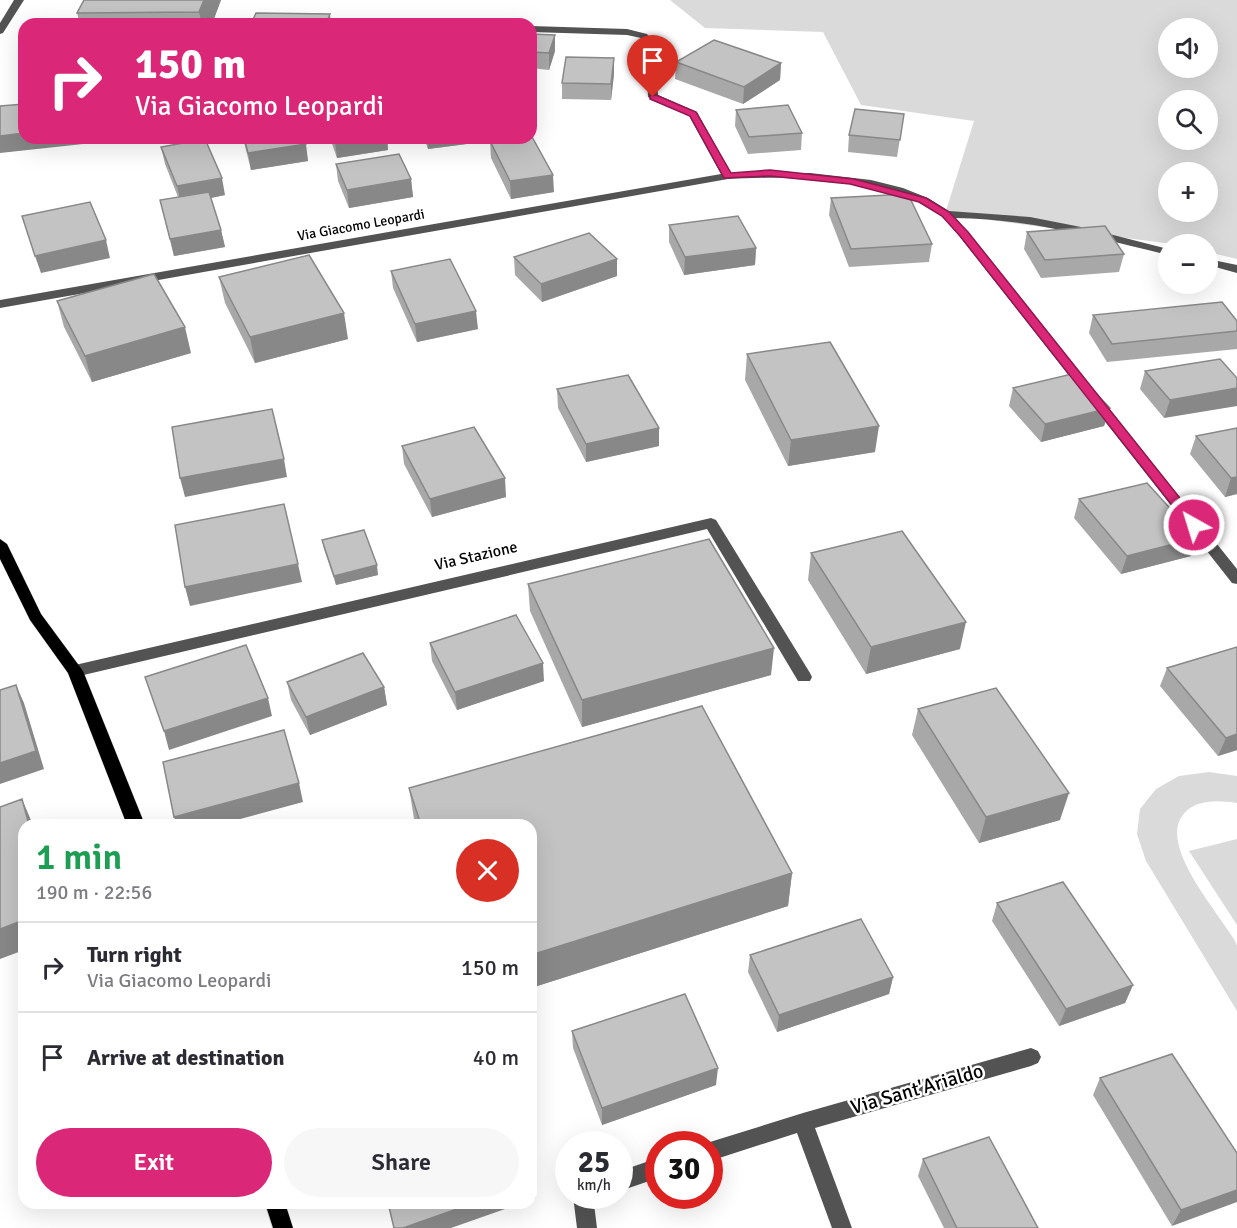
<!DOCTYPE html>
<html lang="en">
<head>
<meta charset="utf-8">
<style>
	:root { --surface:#fff; --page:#f7f7f7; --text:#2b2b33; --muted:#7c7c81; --line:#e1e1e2; --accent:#db2777 }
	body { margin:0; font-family:Signika,sans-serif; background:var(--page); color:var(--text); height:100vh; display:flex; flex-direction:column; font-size:22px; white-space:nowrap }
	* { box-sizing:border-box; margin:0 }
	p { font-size:20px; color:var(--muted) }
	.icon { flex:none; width:33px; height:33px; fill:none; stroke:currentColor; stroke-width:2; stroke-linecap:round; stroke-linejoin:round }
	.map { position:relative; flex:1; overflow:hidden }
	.sheet { position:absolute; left:18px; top:819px; width:519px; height:390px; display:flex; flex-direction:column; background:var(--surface); border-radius:18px; box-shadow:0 6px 24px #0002 }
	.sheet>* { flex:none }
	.guide { position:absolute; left:18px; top:18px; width:519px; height:126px; border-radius:18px; box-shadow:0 6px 24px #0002; background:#db2777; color:#fff; overflow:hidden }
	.fabs { position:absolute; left:1158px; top:18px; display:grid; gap:12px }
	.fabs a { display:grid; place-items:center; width:60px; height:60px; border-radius:50%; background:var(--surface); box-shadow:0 6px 24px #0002; font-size:30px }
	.speed { position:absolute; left:555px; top:1131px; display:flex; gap:12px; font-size:30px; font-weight:700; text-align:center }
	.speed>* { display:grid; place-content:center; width:78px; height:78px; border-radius:50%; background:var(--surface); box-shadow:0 6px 24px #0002; line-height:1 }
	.speed small { font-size:15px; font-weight:400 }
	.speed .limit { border:9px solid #d22; background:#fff; color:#111 }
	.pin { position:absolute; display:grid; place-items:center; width:51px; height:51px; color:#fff; margin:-62px -26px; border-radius:50% 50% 50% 0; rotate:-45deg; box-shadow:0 0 6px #0007 }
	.pin .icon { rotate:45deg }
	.me { position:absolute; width:66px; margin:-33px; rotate:321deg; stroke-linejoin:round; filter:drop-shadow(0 0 4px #0008) }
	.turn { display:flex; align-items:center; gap:21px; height:126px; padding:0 18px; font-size:27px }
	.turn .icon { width:78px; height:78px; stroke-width:2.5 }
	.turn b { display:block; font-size:42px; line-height:51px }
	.round { display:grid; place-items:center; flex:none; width:63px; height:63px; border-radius:32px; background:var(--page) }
	.overview { display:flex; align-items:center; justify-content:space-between; height:102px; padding:0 18px }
	h1 { font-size:36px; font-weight:600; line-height:45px; color:#1e9e55 }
	.cta { display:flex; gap:12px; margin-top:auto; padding:12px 18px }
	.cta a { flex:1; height:69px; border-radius:36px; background:var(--accent); color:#fff; font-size:24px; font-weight:600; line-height:69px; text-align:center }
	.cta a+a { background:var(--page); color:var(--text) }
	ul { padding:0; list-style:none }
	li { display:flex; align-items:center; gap:18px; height:90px; padding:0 18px; border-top:2px solid var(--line) }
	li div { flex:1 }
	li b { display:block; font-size:22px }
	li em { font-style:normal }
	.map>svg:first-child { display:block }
	.green { fill:#dadada; fill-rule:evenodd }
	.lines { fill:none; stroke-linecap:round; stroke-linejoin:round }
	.major-casing { stroke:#dbdbdb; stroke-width:1 }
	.minor { fill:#535353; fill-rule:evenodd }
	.major { fill:#000; fill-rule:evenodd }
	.wall { fill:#a8a8a8 }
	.shaded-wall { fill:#888 }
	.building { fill:#c3c3c3; stroke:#888; stroke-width:1.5 }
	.route { fill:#db2777; stroke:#8e194d; stroke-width:1.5 }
	.labels { text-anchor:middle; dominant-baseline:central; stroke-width:5; stroke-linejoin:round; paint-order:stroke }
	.far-street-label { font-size:14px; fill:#000; stroke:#fff }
	.street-label { font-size:16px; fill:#000; stroke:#fff }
	.near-street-label { font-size:20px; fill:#000; stroke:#fff }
</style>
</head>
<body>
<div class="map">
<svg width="1237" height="1228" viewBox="0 0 1237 1228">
	<rect width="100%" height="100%" fill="#fff"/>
	<path class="green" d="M670 0H1237V259L1208 252V244H1172L945 214 974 121 861 105 823 32 705 28ZM1168 28H1208V68H1168ZM1168 100H1208V140H1168ZM1168 172H1208V212H1168Z
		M1209 772 1237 776V803C1218 800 1194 799 1182 816 1162 845 1209 901 1225 926 1229 932 1235 939 1237 946 1237 961 1237 994 1237 1011L1146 861 1137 834 1140 809 1156 789 1179 776Z
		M1237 839V925L1189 851Z"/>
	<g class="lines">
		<g class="major-casing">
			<path id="major" d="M0 539 7 544 41 614 83 671 145 825H127L68 673 30 620 0 559Z
				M265 1203H285L293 1228H273Z"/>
		</g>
		<path class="minor" d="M14 0H24L3 33 0 34V23Z
			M531 26 627 29 647 34 655 44 658 95 697 112 731 173H810L871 180 903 188 928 198 949 211 1030 217 1086 228 1168 249V255C1098 238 1029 219 956 218L1237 569V584L1232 583 949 223C904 175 789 176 728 179L0 308V300L721 174 689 116 648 97 645 44 641 38 627 35 531 32Z
			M1208 259 1237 265V273L1208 265Z
			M711 518 716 520 810 673 812 677 810 681H798L707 529 75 677 70 675 67 671 70 667 75 665Z
			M1031 1048 1038 1051 1041 1057 1038 1063 1031 1066 815 1128 852 1228H832L797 1133 710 1161V1144H705L710 1142 803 1113Z
			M658 1158V1178L620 1191V1171Z
			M573 1196H593L597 1228H577Z"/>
		<use href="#major" class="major"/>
	</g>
	<path class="wall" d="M84 0H221L212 24H80L77 13Z
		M531 34 555 35V51L549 70 531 68Z
		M614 58V74L611 100 562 99V83Z
		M676 62 781 63 780 80 743 104 675 79Z
		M736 110 802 133 801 150 748 154 735 126Z
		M904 114 897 157 848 152 849 135Z
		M243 138H304L308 161 251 170Z
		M330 138H387L388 150 337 158Z
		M424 138H482V142L428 149Z
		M490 141 554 192 511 199 491 158Z
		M161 147 225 195 211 198 221 230 225 247 174 256 160 200 178 197 165 164Z
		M336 164 411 179 413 197 349 208 338 181Z
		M831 198 932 244 929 262 849 267 829 215Z
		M669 225 756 248 755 265 684 275 669 242Z
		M1027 232 1124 254 1119 272 1041 278 1024 249Z
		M514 257 617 259V276L542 302 515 275Z
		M391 271 478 329 417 342 393 288Z
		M219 277 348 339 255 363 225 303Z
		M57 301 191 353 92 382 64 327Z
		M1093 315 1237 321V349L1107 362 1089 333Z
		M747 354 875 452 788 466 745 380Z
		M1220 359 1164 418 1140 389 1145 371Z
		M1013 388 1110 408 1104 426 1041 442 1009 406Z
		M557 389 659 428V446L586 462 558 408Z
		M1237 428V494L1225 497 1190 454 1196 436Z
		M402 446 506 497 432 517 404 464Z
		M1079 499 1197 538 1191 556 1121 574 1074 518Z
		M322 540 378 575 336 585 324 549Z
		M811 553 960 649 866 674 808 580Z
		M528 584 771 675 582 727 530 611Z
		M430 643 544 681 457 710 432 661Z
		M1237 647V750L1218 756 1160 686 1167 668Z
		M287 682 384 687 387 705 310 735 291 700Z
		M702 706 792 873 788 906 531 988V825H415L409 788Z
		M918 709 1060 820 979 843 912 735Z
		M997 903 1133 985 1125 1003 1059 1026 992 921Z
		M750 955 893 977 889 994 777 1032 748 972Z
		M572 1031 716 1085 602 1125 573 1048Z
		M1100 1078 1237 1153 1172 1226 1093 1095Z
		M923 1159 1038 1228H944L918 1176Z"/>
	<path class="shaded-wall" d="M204 0H221L212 24H202L199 12Z
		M330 14 331 24H326Z
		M555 35V51L549 70V53Z
		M614 58V74L611 100V84Z
		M781 63 780 80 743 104 744 87Z
		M24 133V138H110L111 141 0 153V136Z
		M126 138H161L128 143Z
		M352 138H387L388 150 337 158 335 141Z
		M427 138H482V142L428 149Z
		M306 144 308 161 251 170 248 153Z
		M553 175 554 192 511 199 510 181Z
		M222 178 225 195 181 204 177 186Z
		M411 179 413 197 349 208 347 190Z
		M221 230 225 247 174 256 170 239Z
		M106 240 110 258 41 273 35 256Z
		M756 248 755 265 684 275 685 257Z
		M617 259V276L542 302 541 284Z
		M476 311 478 329 417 342 415 324Z
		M344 313 348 339 255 363 250 337Z
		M185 327 191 353 92 382 85 356Z
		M1237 388V406L1164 418 1170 400Z
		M1110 408 1104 426 1041 442 1045 424Z
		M879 426 875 452 788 466 791 440Z
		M659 428V446L586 462V444Z
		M284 459 287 477 185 497 180 478Z
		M1237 477V494L1225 497 1231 478Z
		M505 478 506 497 432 517 430 499Z
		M1197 538 1191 556 1121 574 1127 556Z
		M298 564 302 582 190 606 185 587Z
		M377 565 378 575 336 585 334 576Z
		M966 622 960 649 866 674 871 647Z
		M774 648 771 675 582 727V700Z
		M543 663 544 681 457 710 455 692Z
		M16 685 24 703 44 769 0 784V763Z
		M384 687 387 705 310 735 306 717Z
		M268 698 272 716 169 750 164 731Z
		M1237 734V750L1218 756 1226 738Z
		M299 783 303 802 218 825H177L174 817Z
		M1069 793 1060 820 979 843 986 817Z
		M22 799 33 825H29Z
		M792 873 788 906 531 988V955Z
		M24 920V950L0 959V929Z
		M893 977 889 994 777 1032 779 1015Z
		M1133 985 1125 1003 1059 1026 1066 1009Z
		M718 1068 716 1085 602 1125V1108Z
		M535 1182 536 1198 531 1200V1183Z
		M1237 1190V1202L1172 1226 1181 1210Z
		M474 1203H522L451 1228H403Z"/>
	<path class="building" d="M84 0H204L199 12 77 13Z
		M256 13 330 14 326 24H251Z
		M531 34 555 35 549 53 531 52Z
		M714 40 781 63 744 87 676 62Z
		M566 57 614 58 611 84 562 83Z
		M24 104V133L0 136V106Z
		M788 105 802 133 749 137 736 110Z
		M855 109 904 114 900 140 849 135Z
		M531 135 553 175 510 181 490 141 512 138H531Z
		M244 138H304L306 144 248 153Z
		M334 138H352L335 141Z
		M205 139 222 178 177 186 161 147Z
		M399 154 411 179 347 190 336 164Z
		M209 192 221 230 170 239 160 200Z
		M908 194 932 244 851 249 831 198Z
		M90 202 106 240 35 256 22 216Z
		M738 216 756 248 685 257 669 225Z
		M1105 226 1124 254 1045 260 1027 232Z
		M589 233 617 259 541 284 514 257Z
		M309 255 344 313 250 337 219 277Z
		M450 259 476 311 415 324 391 271Z
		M154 274 185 327 85 356 57 301Z
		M1222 302 1237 321V331L1112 344 1093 315Z
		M830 342 879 426 791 440 747 354Z
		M1220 359 1237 378V388L1170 400 1145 371Z
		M1076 373 1110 408 1045 424 1013 388Z
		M628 375 659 428 586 444 557 389Z
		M272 409 284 459 180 478 172 427Z
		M474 427 505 478 430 499 402 446Z
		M1237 428V477L1231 478 1196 436Z
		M1147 483 1197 538 1127 556 1079 499Z
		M284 504 298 564 185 587 175 525Z
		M364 530 377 565 334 576 322 540Z
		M902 531 966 622 871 647 811 553Z
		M709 539 774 648 582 700 528 584Z
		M516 615 543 663 455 692 430 643Z
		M246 645 268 698 164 731 145 677Z
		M1237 647V734L1226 738 1167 668Z
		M363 653 384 687 306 717 287 682Z
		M16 685 36 751 0 763V690Z
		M996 688 1069 793 986 817 918 709Z
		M702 706 792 873 531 955V825H421L409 788Z
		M284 730 299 783 174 817 163 762Z
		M22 799 29 825H24V920L0 929V807Z
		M1063 882 1133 985 1066 1009 997 903Z
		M861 919 893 977 779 1015 750 955Z
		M685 994 718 1068 602 1108 572 1031Z
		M1172 1054 1237 1153V1190L1181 1210 1100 1078Z
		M989 1137 1038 1228H957L923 1159Z
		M531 1171 535 1182 531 1183Z
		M388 1203H474L403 1228H394Z"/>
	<path class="route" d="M650 95H656L696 112 731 173 770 170 854 179 926 198 949 212 968 232 1199 522 1201 525 1199 528H1190L960 236 942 216 919 202 850 184 770 176 724 178 690 116 650 99Z"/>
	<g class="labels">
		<g class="far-street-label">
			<text transform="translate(361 225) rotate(-10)">Via Giacomo Leopardi</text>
		</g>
		<g class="street-label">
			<text transform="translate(476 556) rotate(-13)">Via Stazione</text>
		</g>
		<g class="near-street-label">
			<text transform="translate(917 1089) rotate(-16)">Via Sant'Arialdo</text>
		</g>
	</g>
</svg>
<div class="fabs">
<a><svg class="icon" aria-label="sound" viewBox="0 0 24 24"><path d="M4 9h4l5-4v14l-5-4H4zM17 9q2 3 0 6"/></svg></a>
<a><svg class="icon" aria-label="search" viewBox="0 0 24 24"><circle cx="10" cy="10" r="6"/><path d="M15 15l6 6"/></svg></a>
<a>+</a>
<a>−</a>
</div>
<div class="speed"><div>25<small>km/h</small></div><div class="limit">30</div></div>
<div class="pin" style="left:653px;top:97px;background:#d93025"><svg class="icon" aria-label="arrive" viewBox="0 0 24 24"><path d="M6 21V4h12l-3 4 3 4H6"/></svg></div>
<svg class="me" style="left:1194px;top:525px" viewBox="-20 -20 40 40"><circle r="17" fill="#db2777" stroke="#fff" stroke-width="3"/><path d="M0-11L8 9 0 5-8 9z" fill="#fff"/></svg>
<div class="guide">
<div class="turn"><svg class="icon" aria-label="right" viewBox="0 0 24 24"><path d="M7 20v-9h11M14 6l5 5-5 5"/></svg><div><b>150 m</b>Via Giacomo Leopardi</div></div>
</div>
<section class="sheet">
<div class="overview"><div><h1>1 min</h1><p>190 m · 22:56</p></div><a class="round" style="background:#d93025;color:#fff"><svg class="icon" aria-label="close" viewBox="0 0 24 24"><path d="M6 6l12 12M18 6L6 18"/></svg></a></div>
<ul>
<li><svg class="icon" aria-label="right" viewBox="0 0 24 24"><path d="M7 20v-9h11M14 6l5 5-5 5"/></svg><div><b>Turn right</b><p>Via Giacomo Leopardi</p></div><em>150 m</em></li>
<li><svg class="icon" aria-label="arrive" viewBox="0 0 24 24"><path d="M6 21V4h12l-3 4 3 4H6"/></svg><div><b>Arrive at destination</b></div><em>40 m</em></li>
</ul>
<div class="cta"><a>Exit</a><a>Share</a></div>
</section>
</div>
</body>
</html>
